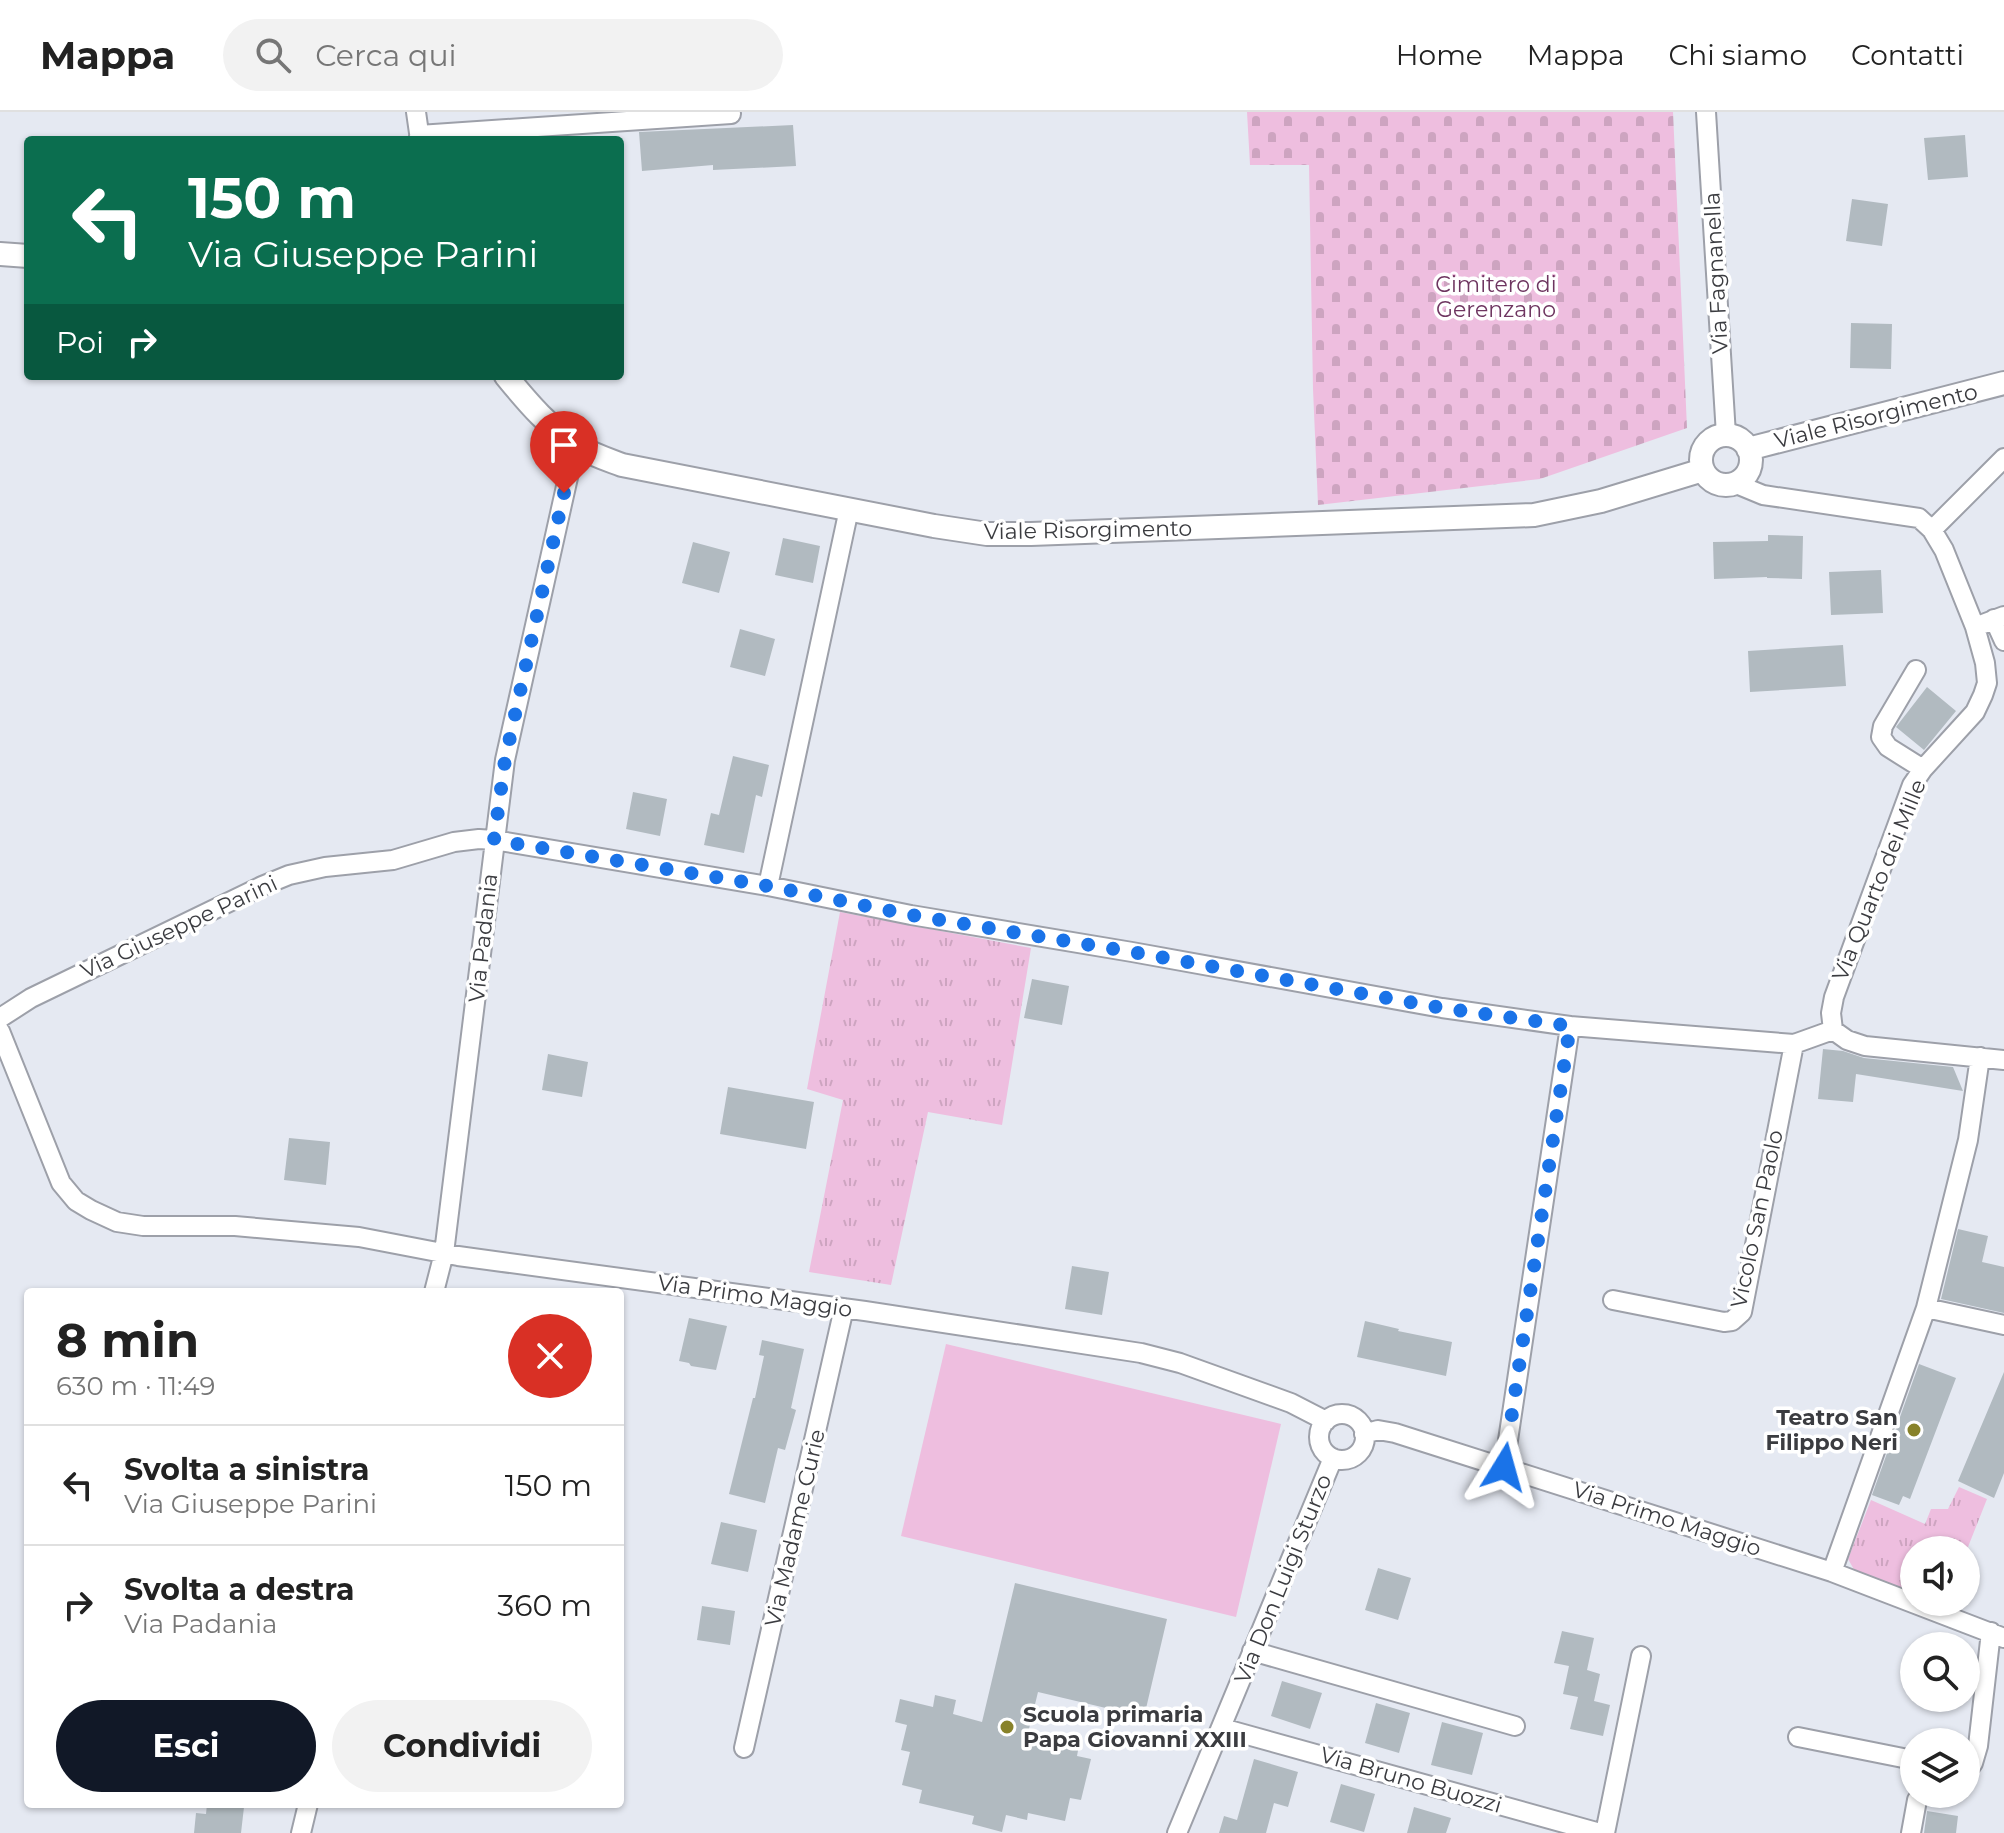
<!DOCTYPE html>
<html lang="it">
<head>
<meta charset="utf-8">
<style>
	:root { --surface:#fff; --page:#f2f2f2; --text:#222; --muted:#767676; --line:#e0e0e0; --accent:#111827 }
	body { margin:0; font-family:Montserrat,sans-serif; background:var(--page); color:var(--text); height:100vh; display:flex; flex-direction:column; font-size:30px; white-space:nowrap }
	* { box-sizing:border-box; margin:0 }
	p { font-size:26px; color:var(--muted) }
	.icon { flex:none; width:44px; height:44px; fill:none; stroke:currentColor; stroke-width:2; stroke-linecap:round; stroke-linejoin:round }
	.map { position:relative; flex:1; overflow:hidden }
	.panel { position:absolute; left:24px; top:1176px; width:600px; height:520px; display:flex; flex-direction:column; background:var(--surface); border-radius:8px; box-shadow:0 2px 6px #0004 }
	.panel>* { flex:none }
	.guide { position:absolute; left:24px; top:24px; width:600px; height:244px; border-radius:8px; box-shadow:0 2px 6px #0004; background:#0b6e4f; color:#fff; overflow:hidden }
	.controls { position:absolute; left:1900px; top:1424px; display:grid; gap:16px }
	.controls a { display:grid; place-items:center; width:80px; height:80px; border-radius:50%; background:var(--surface); box-shadow:0 2px 6px #0004; font-size:40px }
	.pin { position:absolute; display:grid; place-items:center; width:68px; height:68px; color:#fff; margin:-82px -34px; border-radius:50% 50% 50% 0; rotate:-45deg; box-shadow:0 0 8px #0007 }
	.pin .icon { rotate:45deg }
	.me { position:absolute; width:88px; margin:-44px; rotate:8deg; stroke-linejoin:round; filter:drop-shadow(0 0 6px #0008) }
	.turn { display:flex; align-items:center; gap:28px; height:168px; padding:0 32px; font-size:36px }
	.turn .icon { width:104px; height:104px; stroke-width:2.5 }
	.turn b { display:block; font-size:56px; line-height:68px }
	.then { display:flex; align-items:center; height:76px; padding:0 32px; background:#0003; gap:16px; font-size:30px }
	.round { display:grid; place-items:center; flex:none; width:84px; height:84px; border-radius:42px; background:var(--page) }
	.overview { display:flex; align-items:center; justify-content:space-between; height:136px; padding:0 32px }
	h1 { font-size:48px; font-weight:700; line-height:60px }
	.primary-button { display:flex; gap:16px; margin-top:auto; padding:16px 32px }
	.primary-button a { flex:1; height:92px; border-radius:48px; background:var(--accent); color:#fff; font-size:32px; font-weight:700; line-height:92px; text-align:center }
	.primary-button a+a { background:var(--page); color:var(--text) }
	ul { padding:0; list-style:none }
	li { display:flex; align-items:center; gap:24px; height:120px; padding:0 32px; border-top:2px solid var(--line) }
	li div { flex:1 }
	li b { display:block; font-size:30px }
	li em { font-style:normal }
	header { display:flex; align-items:center; gap:48px; box-sizing:border-box; height:112px; padding:0 40px; background:var(--surface); border-bottom:2px solid var(--line) }
	header strong { font-size:38px }
	nav { display:flex; gap:44px; margin-inline-start:auto; font-size:28px }
	.search { width:560px; height:72px; background:var(--page); display:flex; align-items:center; gap:20px; box-sizing:border-box; padding:0 28px; border-radius:44px; color:var(--muted); font-size:30px }
	.map>svg:first-child { display:block }
	.cemetery { fill:url(#cemetery-stones) }
	.park { fill:url(#park-tufts) }
	.garden { fill:#eebedf }
	.building { fill:#b1bac0 }
	.lines { fill:none; stroke-linecap:round; stroke-linejoin:round }
	.minor-casing { stroke:#9da0a9; stroke-width:22 }
	.tertiary-casing { stroke:#9da0a9; stroke-width:26 }
	.minor { stroke:#fff; stroke-width:18 }
	.tertiary { stroke:#fff; stroke-width:22 }
	.route { stroke:#1a73e8; stroke-width:14; stroke-dasharray:0 25.2 }
	.poi-dot { fill:#88822a; stroke:#fff; stroke-width:3 }
	.labels { text-anchor:middle; dominant-baseline:central; stroke-width:7; stroke-linejoin:round; paint-order:stroke }
	.street-label { font-size:22px; fill:#3b3c40; stroke:#fff }
	.park-label { font-size:22px; fill:#6e3560; stroke:#fff }
	.poi-label { font-size:22px; font-weight:bold; fill:#3b3c40; stroke:#fff; text-anchor:end }
</style>
</head>
<body>
<header>
<strong>Mappa</strong>
<div class="search"><svg class="icon" aria-label="search" viewBox="0 0 24 24"><circle cx="10" cy="10" r="6"/><path d="M15 15l6 6"/></svg>Cerca qui</div>
<nav><a>Home</a><a>Mappa</a><a>Chi siamo</a><a>Contatti</a></nav>
</header>
<div class="map">
<svg width="2004" height="1721" viewBox="0 0 2004 1721">
	<defs>
		<pattern id="cemetery-stones" width="16" height="16" patternUnits="userSpaceOnUse" patternTransform="scale(2)"><rect width="16" height="16" fill="#eebedf"/><path d="M2 7V4a2 2 0 0 1 4 0v3zM10 15v-3a2 2 0 0 1 4 0v3z" fill="#cda4c0"/></pattern>
		<pattern id="park-tufts" width="24" height="20" patternUnits="userSpaceOnUse" patternTransform="scale(2)"><rect width="24" height="20" fill="#eebedf"/><path d="M3 7l-1-3M5 7V3M7 7l1-3M15 17l-1-3M17 17v-4M19 17l1-3" fill="none" stroke="#cda4c0"/></pattern>
	</defs>
	<rect width="100%" height="100%" fill="#e5e9f2"/>
	<path class="cemetery" d="M1247 0H1673L1687 316 1540 367 1318 393 1313 277 1309 53H1250Z"/>
	<path class="park" d="M840 800 1031 836 1002 1013 928 1000 891 1173 809 1160 843 988 807 977Z
		M1959 1375 1987 1387 1966 1440V1438H1914V1482L1856 1461 1848 1447 1871 1388 1925 1412 1931 1397H1948Z"/>
	<path class="garden" d="M946 1232 1281 1312 1236 1505 901 1424Z"/>
	<path class="building" d="M793 13 796 54 713 58V53L642 59 639 20Z
		M1965 23 1968 65 1928 68 1924 26Z
		M1852 87 1888 92 1882 134 1846 129Z
		M1851 211 1892 212 1891 257 1850 256Z
		M1768 423 1803 424 1802 467 1767 466V465L1714 467 1713 430 1768 429Z
		M783 426 820 434 813 471 775 463Z
		M693 430 730 440 719 481 682 471Z
		M1881 458 1883 501 1831 503 1829 460Z
		M740 517 775 527 765 564 730 555Z
		M1843 533 1846 574 1750 580 1748 539Z
		M1927 575 1956 599 1924 638 1896 615Z
		M733 644 769 653 762 685 756 683 744 741 704 733 711 701 719 703Z
		M633 680 667 687 660 724 626 717Z
		M1032 867 1069 874 1062 913 1024 906Z
		M1823 937 1843 939 1864 946 1953 955 1963 979 1856 962 1853 990 1818 987Z
		M548 942 588 950 582 985 542 978Z
		M728 975 814 990 806 1037 720 1022Z
		M289 1026 330 1030 326 1073 284 1068Z
		M1958 1117 1988 1124 1982 1150 2004 1155V1201L1941 1187Z
		M1072 1154 1109 1160 1102 1203 1065 1197Z
		M689 1206 727 1214 716 1258 691 1254 689 1251 679 1249Z
		M1365 1209 1399 1217 1398 1219 1452 1230 1446 1264 1357 1245Z
		M762 1228 804 1237 791 1296 796 1298 785 1338 778 1336 765 1391 729 1382 753 1286H755L764 1244 759 1243Z
		M1919 1252 1956 1266 1910 1387 1903 1384 1899 1393 1872 1383Z
		M2004 1260V1361L1994 1386 1958 1369Z
		M721 1410 757 1418 748 1460 711 1452Z
		M1378 1456 1411 1466 1398 1508 1365 1498Z
		M1015 1471 1167 1507 1144 1605 1038 1580 1028 1621 1079 1633 1077 1644 1091 1647 1081 1688 1070 1686 1065 1709 1028 1701 1027 1708 1006 1703 1002 1720 972 1712 974 1704 919 1691 922 1678 902 1673 910 1640 901 1638 907 1613 895 1610 900 1587 933 1595 935 1583 956 1588 953 1602 982 1610Z
		M702 1494 735 1499 730 1533 697 1528Z
		M1562 1519 1594 1526 1587 1558 1600 1562 1594 1589 1610 1593 1603 1624 1570 1617 1578 1585 1563 1582 1569 1554 1554 1551Z
		M1282 1569 1322 1581 1310 1617 1271 1604Z
		M1376 1591 1410 1601 1399 1641 1365 1631Z
		M1442 1610 1483 1621 1472 1663 1431 1653Z
		M1254 1647 1298 1660 1288 1695 1274 1691 1266 1721H1219L1224 1704 1237 1708Z
		M1341 1672 1375 1682 1364 1720 1330 1710Z
		M207 1692 244 1695 241 1721H194L196 1701 206 1702Z
		M1414 1695 1451 1706 1446 1721H1407Z
		M1927 1699 1958 1704 1956 1721H1924Z"/>
	<g class="lines">
		<g class="minor-casing">
			<path id="minor" d="M416 0 420 28
				M1706 0 1726 323
				M419 23 731 2
				M1734 371 1763 383 1919 406 1932 418 1944 438 1975 515 1985 551 1987 571 1983 583 1975 600 1923 657 1912 673 1834 885 1831 901 1833 918 1847 928 1865 934 2004 948
				M1932 418 2004 346
				M1994 507 2004 529
				M1975 515 2004 504
				M1916 558 1883 614 1881 625 1888 635 1923 657
				M768 774 849 397
				M0 906 31 886 262 774 289 763 325 755 393 748 454 730 479 727 494 728 768 774 911 803 1132 840 1442 896 1570 914 1794 932 1833 918
				M0 919 61 1071 76 1089 91 1098 117 1110 143 1114H235L359 1125 458 1144 865 1199 1141 1241 1180 1251 1291 1291 1326 1309
				M434 1180 444 1141 505 648 571 352 582 337
				M1613 1188 1724 1210 1732 1209 1742 1200 1794 932
				M1926 1196 2004 1213
				M1319 1325a23 23 0 1 1 46 0a23 23 0 1 1-46 0Z
				M1364 1322 1378 1318 1395 1321 1832 1460 2004 1526
				M1504 1355 1570 914
				M1832 1460 1926 1196 1968 1028 1980 945
				M1252 1539 1515 1614
				M1222 1616 1600 1721
				M1798 1625 1903 1646 1914 1652
				M744 1636 844 1196
				M1966 1661 1973 1651 1978 1634 1991 1520
				M301 1721 308 1692
				M1177 1721 1333 1346
				M1605 1721 1641 1544
				M1911 1721 1917 1688 1921 1682"/>
		</g>
		<g class="tertiary-casing">
			<path id="tertiary" d="M0 142 28 144
				M506 264C528 291 550 317 580 335 593 343 609 348 622 353L934 414 987 422H1031L1534 403 1601 389 1703 358
				M1701 348a25 25 0 1 1 50 0a25 25 0 1 1-50 0Z
				M1748 337 2004 271"/>
		</g>
		<use href="#minor" class="minor"/>
		<use href="#tertiary" class="tertiary"/>
	</g>
	<g class="lines">
		<path class="route" d="M564 381 505 648 494 728 768 774 911 803 1132 840 1442 896 1570 914 1504 1355"/>
	</g>
	<g class="poi-dot">
		<circle cx="1914" cy="1318" r="8"/>
		<circle cx="1007" cy="1615" r="8"/>
	</g>
	<g class="labels">
		<g class="street-label">
			<text transform="translate(1716 161) rotate(-93)">Via Fagnanella</text>
			<text transform="translate(1876 304) rotate(-14)">Viale Risorgimento</text>
			<text transform="translate(1088 418) rotate(-1)">Viale Risorgimento</text>
			<text transform="translate(1879 768) rotate(-68)">Via Quarto dei Mille</text>
			<text transform="translate(179 815) rotate(-25)">Via Giuseppe Parini</text>
			<text transform="translate(483 826) rotate(-84)">Via Padania</text>
			<text transform="translate(1757 1107) rotate(-78)">Vicolo San Paolo</text>
			<text transform="translate(755 1184) rotate(8)">Via Primo Maggio</text>
			<text transform="translate(1667 1407) rotate(18)">Via Primo Maggio</text>
			<text transform="translate(795 1416) rotate(-77)">Via Madame Curie</text>
			<text transform="translate(1283 1467) rotate(-68)">Via Don Luigi Sturzo</text>
			<text transform="translate(1411 1668) rotate(16)">Via Bruno Buozzi</text>
		</g>
		<g class="park-label">
			<text x="1496" y="172">Cimitero di<tspan x="1496" dy="25">Gerenzano</tspan></text>
		</g>
		<g class="poi-label">
			<text x="1898" y="1305">Teatro San<tspan x="1898" dy="25">Filippo Neri</tspan></text>
			<text x="1023" y="1602" text-anchor="start">Scuola primaria<tspan x="1023" dy="25">Papa Giovanni XXIII</tspan></text>
		</g>
	</g>
</svg>
<div class="controls">
<a><svg class="icon" aria-label="sound" viewBox="0 0 24 24"><path d="M4 9h4l5-4v14l-5-4H4zM17 9q2 3 0 6"/></svg></a>
<a><svg class="icon" aria-label="search" viewBox="0 0 24 24"><circle cx="10" cy="10" r="6"/><path d="M15 15l6 6"/></svg></a>
<a><svg class="icon" aria-label="layers" viewBox="0 0 24 24"><path d="M12 4l9 5-9 5-9-5zM3 14l9 5 9-5"/></svg></a>
</div>
<div class="pin" style="left:564px;top:381px;background:#d93025"><svg class="icon" aria-label="arrive" viewBox="0 0 24 24"><path d="M6 21V4h12l-3 4 3 4H6"/></svg></div>
<svg class="me" style="left:1504px;top:1355px" viewBox="-20 -20 40 40"><path d="M0-17L14 15 0 8-14 15z" fill="#1a73e8" stroke="#fff" stroke-width="4"/></svg>
<div class="guide">
<div class="turn"><svg class="icon" aria-label="left" viewBox="0 0 24 24"><path d="M17 20v-9H6M10 6l-5 5 5 5"/></svg><div><b>150 m</b>Via Giuseppe Parini</div></div>
<div class="then">Poi<svg class="icon" aria-label="right" viewBox="0 0 24 24"><path d="M7 20v-9h11M14 6l5 5-5 5"/></svg></div>
</div>
<section class="panel">
<div class="overview"><div><h1>8 min</h1><p>630 m · 11:49</p></div><a class="round" style="background:#d93025;color:#fff"><svg class="icon" aria-label="close" viewBox="0 0 24 24"><path d="M6 6l12 12M18 6L6 18"/></svg></a></div>
<ul>
<li><svg class="icon" aria-label="left" viewBox="0 0 24 24"><path d="M17 20v-9H6M10 6l-5 5 5 5"/></svg><div><b>Svolta a sinistra</b><p>Via Giuseppe Parini</p></div><em>150 m</em></li>
<li><svg class="icon" aria-label="right" viewBox="0 0 24 24"><path d="M7 20v-9h11M14 6l5 5-5 5"/></svg><div><b>Svolta a destra</b><p>Via Padania</p></div><em>360 m</em></li>
</ul>
<div class="primary-button"><a>Esci</a><a>Condividi</a></div>
</section>
</div>
</body>
</html>
